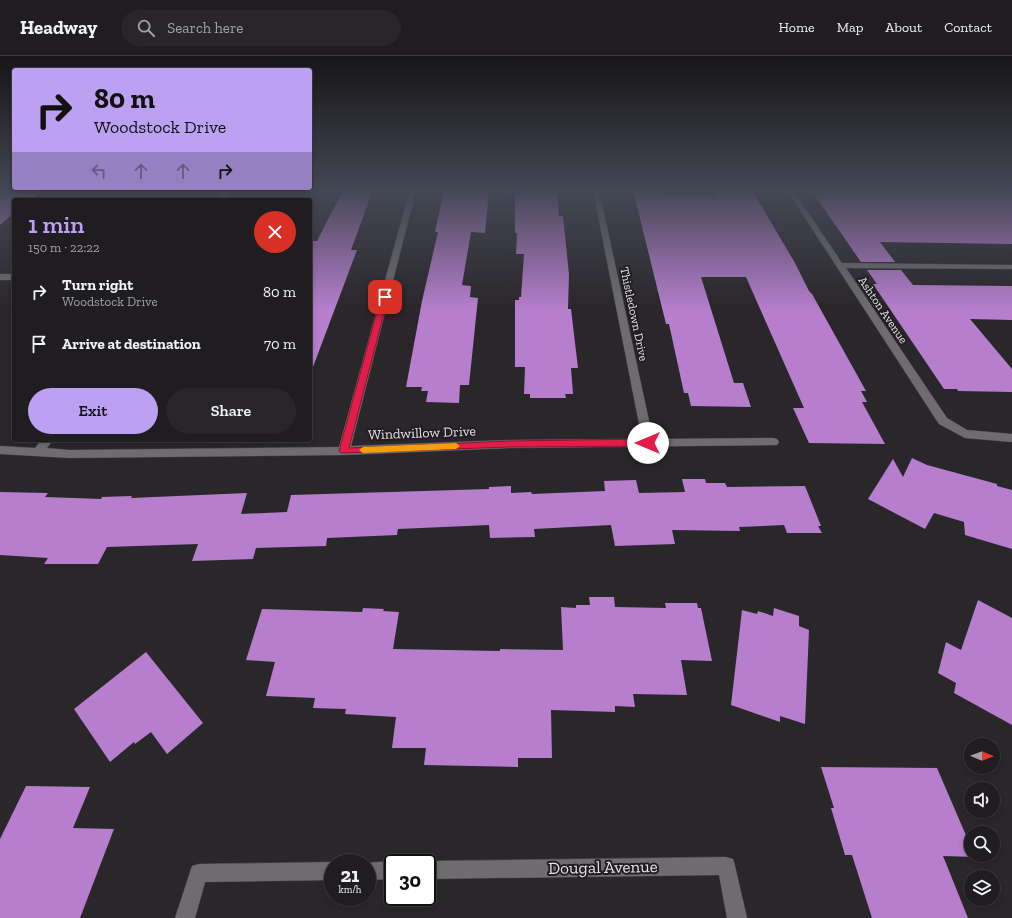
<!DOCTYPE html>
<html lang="en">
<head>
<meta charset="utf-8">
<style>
	:root { --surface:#201d20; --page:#282629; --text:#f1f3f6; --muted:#a2a2a5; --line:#3d3b3e; --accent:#bca0f2 }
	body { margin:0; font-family:"Zilla Slab",serif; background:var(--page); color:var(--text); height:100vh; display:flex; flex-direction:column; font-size:15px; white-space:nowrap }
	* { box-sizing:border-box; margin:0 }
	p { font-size:13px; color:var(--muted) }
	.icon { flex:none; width:22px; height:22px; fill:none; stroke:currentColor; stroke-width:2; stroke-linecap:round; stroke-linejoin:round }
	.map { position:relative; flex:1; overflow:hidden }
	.side { position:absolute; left:12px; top:142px; width:300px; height:244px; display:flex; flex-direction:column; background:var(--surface); border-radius:4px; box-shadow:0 2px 6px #0003,0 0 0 1px var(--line) }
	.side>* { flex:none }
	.hud { position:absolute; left:12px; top:12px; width:300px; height:122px; border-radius:4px; box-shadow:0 2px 6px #0003,0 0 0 1px var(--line); background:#bca0f2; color:#111; overflow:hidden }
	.needle { width:26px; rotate:91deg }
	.fabs { position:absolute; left:964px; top:682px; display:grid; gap:8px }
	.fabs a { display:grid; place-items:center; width:36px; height:36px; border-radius:50%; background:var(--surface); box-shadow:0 2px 6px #0003,0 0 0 1px var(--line); font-size:20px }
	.speed { position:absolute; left:324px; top:798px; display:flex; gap:8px; font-size:20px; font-weight:700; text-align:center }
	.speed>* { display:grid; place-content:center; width:52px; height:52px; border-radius:50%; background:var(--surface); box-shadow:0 2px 6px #0003,0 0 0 1px var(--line); line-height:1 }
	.speed small { font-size:10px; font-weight:400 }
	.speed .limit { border:2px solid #111; border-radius:6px; background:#fff; color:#111 }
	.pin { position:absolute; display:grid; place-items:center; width:34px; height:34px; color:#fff; margin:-17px; border-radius:8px; box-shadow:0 2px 6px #0006 }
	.me { position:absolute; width:44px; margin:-22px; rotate:270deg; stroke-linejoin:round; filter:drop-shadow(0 0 3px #0008) }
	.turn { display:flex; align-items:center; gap:14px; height:84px; padding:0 16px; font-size:18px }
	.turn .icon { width:52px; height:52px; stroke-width:2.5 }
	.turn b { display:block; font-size:28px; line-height:34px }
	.lanes { display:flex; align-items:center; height:38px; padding:0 16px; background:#0003; justify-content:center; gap:20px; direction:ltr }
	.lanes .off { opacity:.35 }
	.round { display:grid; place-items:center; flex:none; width:42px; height:42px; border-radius:21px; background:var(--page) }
	.head { display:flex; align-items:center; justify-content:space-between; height:68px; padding:0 16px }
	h1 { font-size:24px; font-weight:600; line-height:30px; color:var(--accent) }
	.button { display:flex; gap:8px; margin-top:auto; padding:8px 16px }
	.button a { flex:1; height:46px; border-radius:24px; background:var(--accent); color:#111; font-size:16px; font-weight:600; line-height:46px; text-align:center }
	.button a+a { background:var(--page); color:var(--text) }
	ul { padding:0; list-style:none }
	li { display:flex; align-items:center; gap:12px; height:52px; padding:0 16px }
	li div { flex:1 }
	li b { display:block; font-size:15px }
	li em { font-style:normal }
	header { display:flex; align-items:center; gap:24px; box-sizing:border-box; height:56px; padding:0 20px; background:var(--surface); border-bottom:1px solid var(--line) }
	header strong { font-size:19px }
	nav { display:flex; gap:22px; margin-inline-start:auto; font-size:14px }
	.search { width:280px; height:36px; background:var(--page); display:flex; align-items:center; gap:10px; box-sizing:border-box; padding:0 14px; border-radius:22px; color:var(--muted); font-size:15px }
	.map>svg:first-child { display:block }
	.building { fill:#b67ecd }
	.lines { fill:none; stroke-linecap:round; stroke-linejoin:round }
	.minor-casing { stroke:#444245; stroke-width:1 }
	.minor { fill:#6e6c6f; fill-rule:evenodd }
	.route { fill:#e11d48; stroke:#92132f }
	.slow { fill:#f59e0b }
	.labels { text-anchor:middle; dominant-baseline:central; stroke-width:4; stroke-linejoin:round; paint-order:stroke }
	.far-street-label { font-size:12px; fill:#e4e2e4; stroke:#201e21 }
	.street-label { font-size:14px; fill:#e4e2e4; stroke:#201e21 }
	.near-street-label { font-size:17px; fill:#e4e2e4; stroke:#201e21 }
</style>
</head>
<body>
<header>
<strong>Headway</strong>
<div class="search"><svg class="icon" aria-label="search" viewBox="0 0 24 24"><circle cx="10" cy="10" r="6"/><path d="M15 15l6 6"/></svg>Search here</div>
<nav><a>Home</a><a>Map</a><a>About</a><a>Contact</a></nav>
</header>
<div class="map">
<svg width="1012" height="862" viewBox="0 0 1012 862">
	<rect width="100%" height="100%" fill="#2a272a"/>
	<path class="building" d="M0 134H43L30 144H14V157L0 169Z
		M343 134H373L351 194H357L313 311H310V185H317Z
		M444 134H489L485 177 471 176 462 229 471 230 470 241 478 242 469 329H460L459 347 426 346 428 335H421L422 331H406L422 245 438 176H435Z
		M515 134H557L559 160H563L569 218 568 253H571L578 312H571L573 338H565L566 342H530V338H524L525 311H515V244H519V241H521L524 198H516L517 177H515Z
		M633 134H664L666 140H716L713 134H752L795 207 809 235 812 238 866 335H861L867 346H862L885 388 809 387 793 352H804L746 221H701L734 327H743L751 351 691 350 688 337H684L669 268H666Z
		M811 134H1012V188L880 186 895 206H861Z
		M867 214H901L913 229 1012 230V264L970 263 1012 313V336L958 335 957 333H944L873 228H877Z
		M912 402 927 409 997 428V430L1012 434V493L965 479 964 466 934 457 925 473 868 443 893 403 903 421Z
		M682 423H705L706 427H725L727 431 805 430 821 470H818L822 477H787L784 469 739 471 740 475 672 474 675 488 615 490 611 469 534 473 535 481 490 482 489 469 398 473 397 479 327 482 326 490 256 492 253 503 192 505 198 488 107 491 98 508H44L48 502 0 499V436L48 437 45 441 101 443 102 441 132 440 131 442 247 437 241 458 287 456 291 439 489 433V431L511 430V437L531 436 532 438 605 435 604 425 636 424 639 437 685 436Z
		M589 541H614L615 551 666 552 665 547H697L698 552H701L712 605 681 604 687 639 633 638 635 651 615 650V656L551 654 552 702H518V711L424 709 426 692H392L396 661 345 658 346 653 313 652 315 642 266 640 275 606 246 604 262 553 362 556 363 552 384 553 383 555 399 556 393 593 500 595V593L563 594 561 551 576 552V549H590Z
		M978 544 1012 562V669L954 637 956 627 938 617 946 586 961 594Z
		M774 552 799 560V570L809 574 805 668 780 660V666L731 649 742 554 757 558 758 555 773 560Z
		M146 596 203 667 167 698 151 676 135 688 134 686 110 706 74 653Z
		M821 711 937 712 971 791V799L975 801 943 800 968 862H872L852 799H845L831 752H834Z
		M26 730 90 731 73 772 114 773 80 862H0V783Z"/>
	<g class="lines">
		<g class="minor-casing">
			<path id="minor" d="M225 134H231L225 144H217Z
				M410 134H416L351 390 509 384 642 383 593 134H599L653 383 773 382 777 383 779 386 777 389 509 392 344 399 69 402 0 398V390L35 392 41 384H53L47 392 69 394 339 391Z
				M787 134H793L842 207 1012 209V213L846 212 947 362 967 374 1012 378V386L965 382 939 368Z
				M0 218H14V224H0Z
				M726 801 733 803 735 810 747 862H727L719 819 427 823V807H422L427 805Z
				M393 805 398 807H393V823L367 824V807H364Z
				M333 806 336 807H333V824L205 826 195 862H175L192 810 199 808Z"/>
		</g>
		<use href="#minor" class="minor"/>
	</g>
	<linearGradient id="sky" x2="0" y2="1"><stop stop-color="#171517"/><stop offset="0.53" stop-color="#444755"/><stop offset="1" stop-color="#444755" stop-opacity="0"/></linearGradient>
	<rect width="1012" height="254" fill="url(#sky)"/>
	<path class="route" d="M385 239 388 241 349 392 509 385 648 383 652 387 648 390 509 391 341 397 339 395 381 241Z"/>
	<path class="slow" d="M456 387 460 390 456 393 363 397 359 394 363 391Z"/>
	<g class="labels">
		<g class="far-street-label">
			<text transform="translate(883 254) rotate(56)">Ashton Avenue</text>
			<text transform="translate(634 258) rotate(78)">Thistledown Drive</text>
		</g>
		<g class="street-label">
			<text transform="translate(422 377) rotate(-2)">Windwillow Drive</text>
		</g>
		<g class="near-street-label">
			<text transform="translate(603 811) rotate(-1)">Dougal Avenue</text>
		</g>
	</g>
</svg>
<div class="fabs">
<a><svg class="needle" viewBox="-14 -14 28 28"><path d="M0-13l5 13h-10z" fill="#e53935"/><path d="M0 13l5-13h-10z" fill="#a2a2a5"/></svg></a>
<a><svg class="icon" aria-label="sound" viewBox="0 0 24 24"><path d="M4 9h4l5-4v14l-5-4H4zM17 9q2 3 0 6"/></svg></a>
<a><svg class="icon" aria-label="search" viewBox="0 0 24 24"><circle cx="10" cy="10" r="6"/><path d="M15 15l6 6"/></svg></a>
<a><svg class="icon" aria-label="layers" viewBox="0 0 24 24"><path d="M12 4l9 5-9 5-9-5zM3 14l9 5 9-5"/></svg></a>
</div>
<div class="speed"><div>21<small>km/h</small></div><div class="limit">30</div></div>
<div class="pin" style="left:385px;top:241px;background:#d93025"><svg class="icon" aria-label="arrive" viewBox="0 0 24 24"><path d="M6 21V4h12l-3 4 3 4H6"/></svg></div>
<svg class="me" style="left:648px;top:387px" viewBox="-20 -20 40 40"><circle r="19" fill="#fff"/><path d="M0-13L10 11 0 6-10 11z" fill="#e11d48"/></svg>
<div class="hud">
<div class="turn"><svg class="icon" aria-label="right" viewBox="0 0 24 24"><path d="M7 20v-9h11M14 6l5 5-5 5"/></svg><div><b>80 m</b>Woodstock Drive</div></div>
<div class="lanes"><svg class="icon off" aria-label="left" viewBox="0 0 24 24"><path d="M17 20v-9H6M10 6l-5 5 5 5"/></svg><svg class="icon off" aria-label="ahead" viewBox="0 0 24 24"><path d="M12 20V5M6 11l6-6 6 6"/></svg><svg class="icon off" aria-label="ahead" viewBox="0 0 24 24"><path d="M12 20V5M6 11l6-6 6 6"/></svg><svg class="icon" aria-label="right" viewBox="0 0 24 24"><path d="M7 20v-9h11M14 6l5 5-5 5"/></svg></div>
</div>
<section class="side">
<div class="head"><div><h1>1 min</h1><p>150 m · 22:22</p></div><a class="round" style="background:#d93025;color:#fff"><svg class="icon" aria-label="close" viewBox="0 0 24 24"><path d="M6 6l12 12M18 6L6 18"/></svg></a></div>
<ul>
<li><svg class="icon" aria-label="right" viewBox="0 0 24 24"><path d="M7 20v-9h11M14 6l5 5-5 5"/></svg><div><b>Turn right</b><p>Woodstock Drive</p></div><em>80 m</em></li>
<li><svg class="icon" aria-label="arrive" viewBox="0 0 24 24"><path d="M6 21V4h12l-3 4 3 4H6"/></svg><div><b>Arrive at destination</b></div><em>70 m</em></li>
</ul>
<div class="button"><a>Exit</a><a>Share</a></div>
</section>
</div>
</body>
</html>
